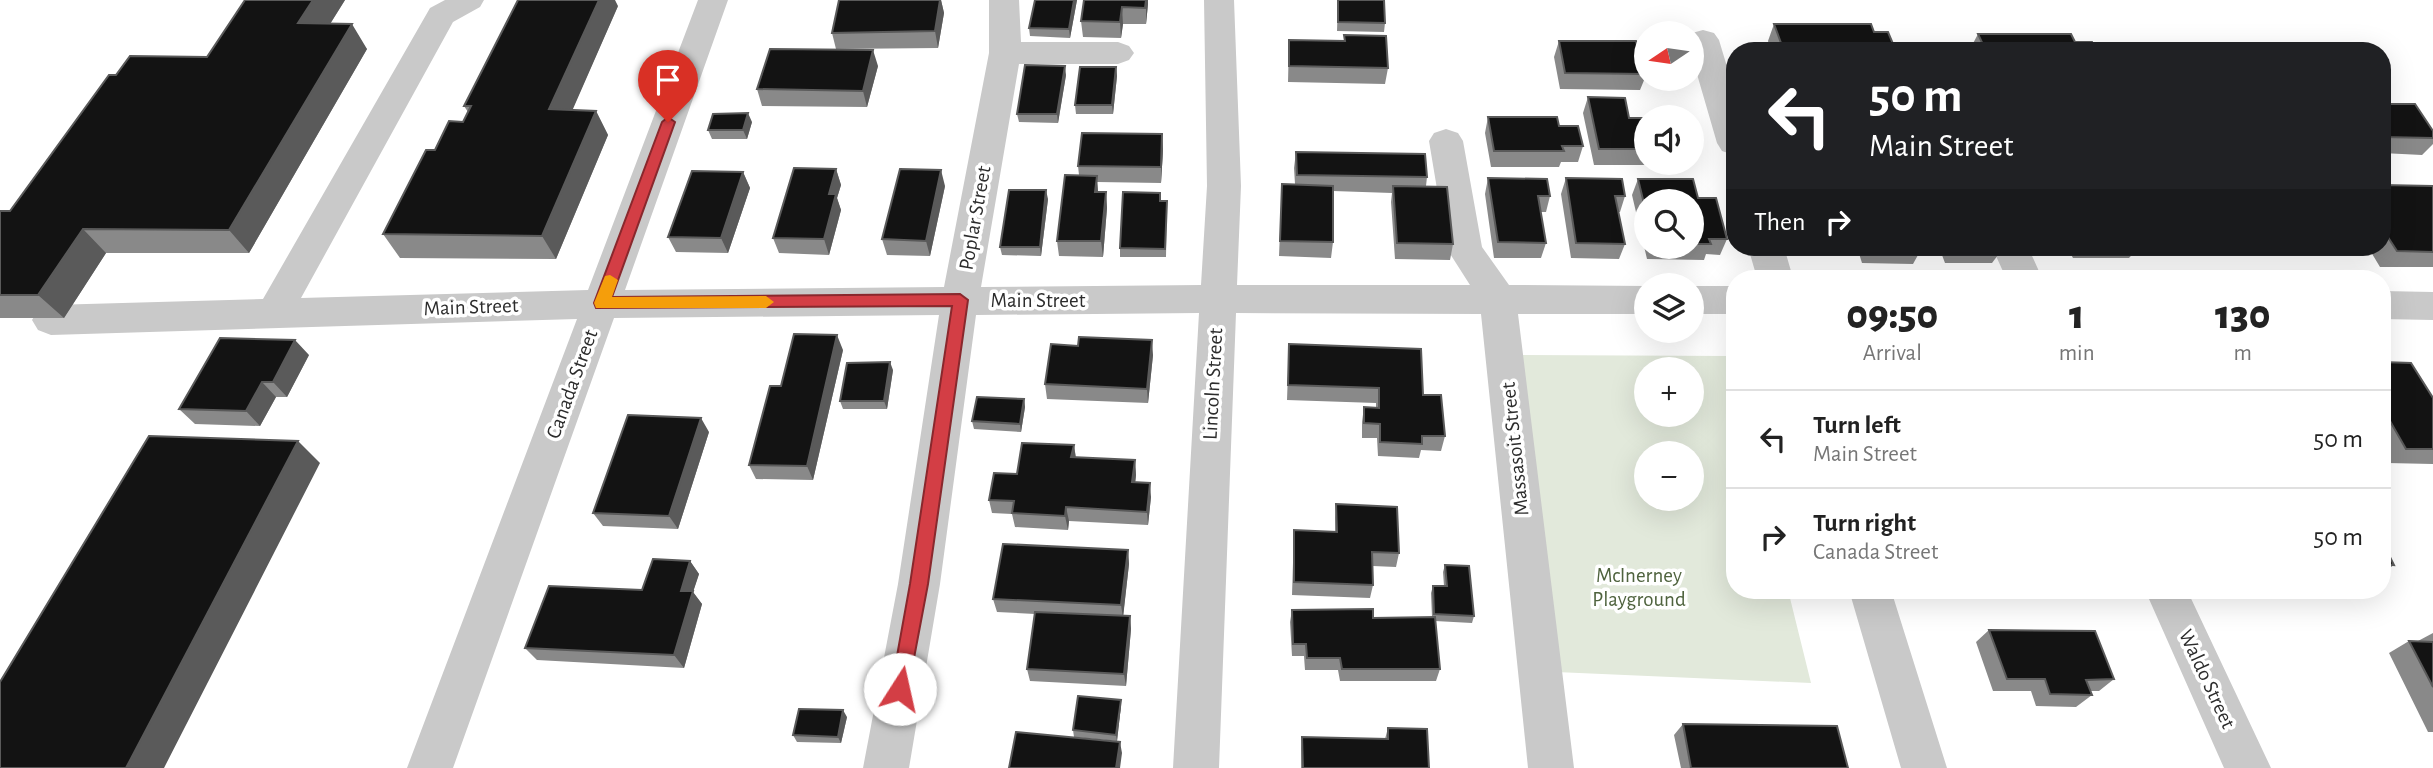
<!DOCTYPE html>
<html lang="en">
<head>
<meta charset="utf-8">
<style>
	:root { --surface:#fff; --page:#f6f6f6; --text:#222; --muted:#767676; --line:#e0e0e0 }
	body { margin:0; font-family:"Alegreya Sans",sans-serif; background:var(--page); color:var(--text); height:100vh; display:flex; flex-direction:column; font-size:26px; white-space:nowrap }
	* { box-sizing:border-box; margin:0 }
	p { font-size:23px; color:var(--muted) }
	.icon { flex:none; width:38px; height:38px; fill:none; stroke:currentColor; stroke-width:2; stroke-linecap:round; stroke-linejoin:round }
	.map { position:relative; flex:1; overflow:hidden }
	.drawer { position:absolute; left:1726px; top:270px; width:665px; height:329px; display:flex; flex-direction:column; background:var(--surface); border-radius:28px; box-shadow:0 7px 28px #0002 }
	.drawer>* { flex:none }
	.top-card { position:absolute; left:1726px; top:42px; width:665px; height:214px; border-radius:28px; box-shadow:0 7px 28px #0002; background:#202124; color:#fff; overflow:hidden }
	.needle { width:46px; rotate:257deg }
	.fabs { position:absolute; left:1634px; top:21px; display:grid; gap:14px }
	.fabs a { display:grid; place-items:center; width:70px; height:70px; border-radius:50%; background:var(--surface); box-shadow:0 7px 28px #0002; font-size:35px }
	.pin { position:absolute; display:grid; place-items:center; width:60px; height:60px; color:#fff; margin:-72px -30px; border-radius:50% 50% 50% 0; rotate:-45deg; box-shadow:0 0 7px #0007 }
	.pin .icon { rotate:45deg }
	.me { position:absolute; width:77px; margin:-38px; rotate:10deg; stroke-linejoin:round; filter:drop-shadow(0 0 5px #0008) }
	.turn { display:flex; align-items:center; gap:24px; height:147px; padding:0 28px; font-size:32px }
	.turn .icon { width:91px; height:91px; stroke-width:2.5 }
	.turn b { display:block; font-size:49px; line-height:60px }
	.then { display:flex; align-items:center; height:66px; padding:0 28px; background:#0003; gap:14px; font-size:26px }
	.eta { display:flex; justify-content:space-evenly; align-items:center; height:119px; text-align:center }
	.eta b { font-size:42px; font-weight:800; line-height:49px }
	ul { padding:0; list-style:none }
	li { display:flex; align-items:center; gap:21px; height:98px; padding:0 28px; border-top:2px solid var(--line) }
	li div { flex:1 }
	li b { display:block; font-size:26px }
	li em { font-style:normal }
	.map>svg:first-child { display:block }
	.green { fill:#e2e9db; fill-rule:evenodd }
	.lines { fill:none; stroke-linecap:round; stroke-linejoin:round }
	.minor { fill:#c9c9c9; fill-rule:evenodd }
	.wall { fill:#898989; fill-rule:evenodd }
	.shaded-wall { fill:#5a5a5a }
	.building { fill:#131313; stroke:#5a5a5a; stroke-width:2 }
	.route { fill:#d33e45; stroke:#89282d; stroke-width:2 }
	.slow { fill:#f59e0b }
	.labels { text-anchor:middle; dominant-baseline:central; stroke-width:7; stroke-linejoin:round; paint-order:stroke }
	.street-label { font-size:21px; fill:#2c2c2c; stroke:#fff }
	.park-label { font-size:21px; fill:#4f633e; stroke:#fff }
</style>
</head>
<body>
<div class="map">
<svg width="2433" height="768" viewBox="0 0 2433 768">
	<rect width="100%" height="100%" fill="#fff"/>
	<path class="green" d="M1517 355 1732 356 1734 590H1788L1811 683 1556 672ZM1647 369H1692V415H1647ZM1647 453H1692V499H1647Z"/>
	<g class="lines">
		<path class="minor" d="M445 0H484L480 7 453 22 301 298 588 290 698 0H728L625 290 944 287 989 53V0H1019L1021 42H1118L1129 46 1134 53 1129 60 1118 64H1019L981 287 1201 285 1207 186 1204 0H1234L1241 186 1237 285H1470L1447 249 1429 141 1434 133 1446 129 1458 133 1463 141 1482 247 1509 285 1647 286V314H1518L1574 768H1528L1481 314 1236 313 1219 768H1173L1199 313 976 315 940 584 909 768H863L898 584 939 315 614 318 453 768H407L577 319 51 335 38 330 32 320 38 310 51 305 263 299 426 15 430 8Z
			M1703 30 1714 33 1719 40 1734 90V155L1722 151 1717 143 1692 57V33Z
			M1748 247H1784L1793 278H1757Z
			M1992 247H2028L2042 278H2006Z
			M1692 286H1734V314H1692Z
			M2382 291 2433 292V320L2382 319Z
			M1849 590H1891L1947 768H1901Z
			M2145 590H2187L2271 768H2224Z"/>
	</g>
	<path class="wall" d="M245 0H345L330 24 367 49 249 253H106L64 318H0V211H10L116 75 207 57Z
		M839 0H941L944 13 938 48 836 49 832 33Z
		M1035 0H1077L1070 38 1030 36 1029 28Z
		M1084 0 1148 4 1146 24H1123L1121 38 1083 37 1081 21Z
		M1338 0 1385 23 1384 32 1337 31Z
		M618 6 572 110 596 111 608 135 556 259 400 258 383 234 435 150 463 122 468 112 464 106Z
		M1774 24 1874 32 1896 51H1771L1768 41Z
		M1978 34 2075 42 2096 51H1969Z
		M1344 35 1388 68 1385 84 1288 82 1289 40 1344 41Z
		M1559 41 1637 45 1647 55V73L1640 90 1560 89 1554 57Z
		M878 66 867 107 762 106 757 89Z
		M1116 67 1117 76 1113 114H1076L1075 105Z
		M1066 75 1058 123 1019 122 1017 114Z
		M1588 97 1629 118H1647V163H1691L1690 165H1594L1583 113Z
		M2382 104 2433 131V144L2422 155 2382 153Z
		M1488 117 1559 126 1583 146 1578 162H1561L1559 167H1491L1485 133Z
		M752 122 747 139H712L708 130Z
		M1162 134 1163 150 1161 183 1097 182 1098 192H1106L1107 208 1103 257 1059 256 1057 241 1079 175 1078 166Z
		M1692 135 1696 149 1692 160Z
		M1296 152 1427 177 1426 186 1453 244 1450 260 1395 259 1391 202 1392 193 1333 191V242L1331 258 1279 256 1282 184H1295L1294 168Z
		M836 169 841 185 837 198 841 210 829 255 779 253 773 238Z
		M743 172 750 188 728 253 676 252 668 237Z
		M1488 178 1550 196 1546 212H1540L1546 243 1541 258H1494L1485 194Z
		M1566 178 1625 196 1620 212H1618L1625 244 1619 259 1571 258 1561 194Z
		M1638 179H1693L1698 198H1716L1727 239 1720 255 1706 254 1704 260 1647 259 1632 195ZM1647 201H1692V247H1647Z
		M2382 185 2433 186V267H2380L2368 247H2382Z
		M945 186 930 256 887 255 882 239Z
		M1048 199 1041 256 1002 255 1000 247Z
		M1161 201H1167L1166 257H1120V248Z
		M1857 247H1915L1918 255 1913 264 1862 263Z
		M1939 247H1995L1998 255 1992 263H1945Z
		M2067 247H2139L2129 258H2073Z
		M1289 344 1423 395 1445 436 1441 451 1421 450 1419 458 1378 456 1377 438H1362V422L1364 407 1376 408V403L1287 400Z
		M843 350 813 480 756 479 749 465 781 386Z
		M309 355 287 397H276L260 426 195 424 179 409Z
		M1153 355 1148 403 1047 399 1045 384Z
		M2382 362 2433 398V464L2387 463 2382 453Z
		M893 370 887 409H843L840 401Z
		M1024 399 1025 407 1021 432 974 429 972 421Z
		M709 432 678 529 603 526 593 513Z
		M1074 445 1076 458 1135 460 1136 475 1135 482 1151 497 1148 525 1069 521 1068 530 1015 527 1012 514 992 513 989 500 1017 474Z
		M1336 504 1399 553 1396 567 1373 566V585L1370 598 1292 595 1294 530 1335 532V518Z
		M2382 541 2394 565 2384 572H2382Z
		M1128 550 1129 564 1123 616H1130L1131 629 1126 686 1030 681 1027 669 1035 614 997 612 993 599Z
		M690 561 699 574 693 592 702 604 684 668 537 660 525 648 642 590Z
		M1445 565 1474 616 1472 623 1435 621 1440 669 1436 681H1340L1338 670H1305L1304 656H1292L1290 622 1292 610 1373 618 1432 617 1431 593 1433 586H1444L1443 572Z
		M1957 590H2076L2069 596 1959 597Z
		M1989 630 2114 679 2099 691H2090L2092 695 2076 707 2036 706 2031 691H1993L1976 642Z
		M2433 633V732H2428L2389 653 2409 641H2418Z
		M1121 706 1117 741 1074 737 1073 730Z
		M847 717 841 743 797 742 793 735Z
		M1683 724 1848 768H1681L1674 735Z
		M1388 728 1429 768H1301V748L1302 737 1385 739Z"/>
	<path class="shaded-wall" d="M313 0H345L315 48 298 23Z
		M599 0H615L618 6 562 134 549 109Z
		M940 0H941L944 13 938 48 935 31Z
		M1074 0H1077L1070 38 1069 29Z
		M1146 0H1148V4L1146 24Z
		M1122 7 1123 24 1121 38 1120 22Z
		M352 24 367 49 249 253 229 230Z
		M873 50 878 66 867 107 863 91Z
		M1065 66 1066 75 1058 123 1057 114Z
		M1116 67 1117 76 1113 114 1112 105Z
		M596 111 608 135 556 259 542 236Z
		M748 113 752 122 747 139 743 130Z
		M1162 134 1163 150 1161 183V167Z
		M836 169 841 185 837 198 841 210 829 255 824 239 829 194Z
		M941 170 945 186 930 256 926 241Z
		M743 172 750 188 728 253 721 238Z
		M1097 176 1098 192 1097 208 1095 192Z
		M1046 190 1048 199 1041 256 1040 247Z
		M1106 192 1107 208 1103 257 1101 241Z
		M83 229 106 253 64 318 38 295Z
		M837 335 843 350 813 480 807 466Z
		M295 340 309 355 287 397 273 382Z
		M1152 340 1153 355 1148 403 1147 389Z
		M890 362 893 370 887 409 884 401Z
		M262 382 276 397 260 426 246 411Z
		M1024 399 1025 407 1021 432 1020 424Z
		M701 418 709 432 678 529 669 516Z
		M298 441 320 463 164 768H126Z
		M1074 445 1076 460 1071 457Z
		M1135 460 1136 475 1134 496 1132 482Z
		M1150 483 1151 497 1148 525 1147 512Z
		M1066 507 1069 521 1068 530 1065 516Z
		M1128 550 1129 564 1123 618 1121 605Z
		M690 561 699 574 693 592 702 604 684 668 674 655 681 591Z
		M1130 616 1131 629 1126 686 1124 674Z
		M1121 700V706L1117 741 1116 735Z
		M843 710 847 717 841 743 838 737Z
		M1120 742 1122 753 1120 768H1116Z"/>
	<path class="building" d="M245 0H313L298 23 352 24 229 230 83 229 38 295H0V211H10L109 75H116L130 56 207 57Z
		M518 0H599L549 109 596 111 542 236 383 234 426 150H435L449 121 463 122 471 106H464Z
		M839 0H940L935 31 832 33Z
		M1035 0H1074L1069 29 1029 28Z
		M1084 0H1146L1145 8 1122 7 1120 22 1081 21Z
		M1338 0H1384L1385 23 1338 22Z
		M1774 24H1871L1874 32H1888L1896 51H1784Z
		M1978 34H2071L2075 42H2092L2096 51H1986Z
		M1344 35 1386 36 1388 68 1289 66V40L1345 41Z
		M1559 41H1636L1637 45 1644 46 1647 55V65H1643L1645 74 1565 73Z
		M770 49 873 50 863 91 757 89Z
		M1025 65 1065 66 1057 114H1017Z
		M1080 67H1116L1112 105H1075Z
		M1588 97 1625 98 1629 118H1647V149H1599Z
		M2382 104H2415L2433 131V138L2382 137Z
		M748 113 743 130H708L713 114Z
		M1488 117H1557L1559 126H1578L1583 146H1562L1564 151H1494Z
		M1082 133 1162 134 1161 167 1078 166Z
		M1692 135 1696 149H1692Z
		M1296 152 1425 154 1427 177 1297 175Z
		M794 168 836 169 829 194H836L824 239 773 238Z
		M900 169 941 170 926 241 882 239Z
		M692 171 743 172 721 238 668 237Z
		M1065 175 1097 176 1095 192H1106L1101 241H1057Z
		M1488 178 1547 179 1550 196H1538L1546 243 1498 242Z
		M1566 178 1622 179 1625 196H1615L1625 244 1576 243Z
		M1638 179H1693L1698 198H1716L1727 239H1709L1711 244H1692V201H1647V216Z
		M1282 184 1333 186V242L1280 241Z
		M2382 185 2433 186V252L2397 251 2382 228Z
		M1393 186 1447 187 1453 244 1397 243Z
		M1009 190H1046L1040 247H1000Z
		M1123 192 1160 193V201H1167L1165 249 1120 248Z
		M1865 247H1915L1918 255 1867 254Z
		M1948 247H1995L1998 255 1951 254Z
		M794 334 837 335 807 466 749 465 770 386H781Z
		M1079 337 1152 340 1147 389 1045 384 1051 344 1078 346Z
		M220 338 295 340 273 382H262L246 411 179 409Z
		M1289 344 1421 349 1423 395H1441L1445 436H1422V444L1380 442V424L1364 423V407L1379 408V388L1288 385Z
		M890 362 884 401H840L847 363Z
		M2382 362 2411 363 2433 398V449H2406L2382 407Z
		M977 397 1024 399 1020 424 972 421Z
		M628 415 701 418 669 516 593 513Z
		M149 436 298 441 126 768H0V682Z
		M1022 443 1074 445 1071 457 1135 460 1132 482 1150 483 1147 512 1066 507 1065 516 1012 513 1014 501 989 500 994 473 1017 474Z
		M1336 504 1397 507 1399 553 1372 552 1373 585 1294 582V530L1337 532Z
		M2382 541 2394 565 2382 564Z
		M1003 544 1128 550 1121 605 993 599Z
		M653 559 690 561 681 591H693L674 655 525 648 549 586 642 590Z
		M1445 565 1469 566 1474 616 1434 614 1433 586H1447Z
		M1373 609V618L1435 617 1440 669H1342L1340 658H1307L1306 644H1293L1292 610Z
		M1035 612 1130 616 1124 674 1027 669Z
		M1989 630 2095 631 2114 679 2086 680 2092 695 2050 694 2045 679H2007Z
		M2409 641 2433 642V687Z
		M1078 696 1121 700 1116 735 1073 730Z
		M799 709 843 710 838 737 793 735Z
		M1683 724 1837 726 1848 768H1691Z
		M1388 728 1427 729 1429 768H1303L1302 737 1388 739Z
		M1016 732 1120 742 1116 768H1009Z"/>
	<path class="route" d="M668 117 675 122 612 297 960 294 968 300 928 584 907 695 900 698 893 695 891 689 910 584 952 306 596 308 594 303 662 122Z"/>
	<path class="slow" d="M610 275 618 280 612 297 766 296 774 302 766 308H596L594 303 605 276Z"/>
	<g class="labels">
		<g class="street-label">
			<text transform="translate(975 218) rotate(-80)">Poplar Street</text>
			<text x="1038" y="300">Main Street</text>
			<text transform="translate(471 307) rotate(-2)">Main Street</text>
			<text transform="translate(572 384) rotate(-70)">Canada Street</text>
			<text transform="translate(1213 384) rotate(-87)">Lincoln Street</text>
			<text transform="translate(1515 449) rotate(-96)">Massasoit Street</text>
			<text transform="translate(2207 679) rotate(65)">Waldo Street</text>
		</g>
		<g class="park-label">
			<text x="1639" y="575">McInerney<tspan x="1639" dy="24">Playground</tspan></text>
		</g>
	</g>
</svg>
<div class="fabs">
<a><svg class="needle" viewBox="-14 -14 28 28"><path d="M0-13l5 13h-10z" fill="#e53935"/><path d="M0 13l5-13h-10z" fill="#767676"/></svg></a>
<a><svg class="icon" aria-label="sound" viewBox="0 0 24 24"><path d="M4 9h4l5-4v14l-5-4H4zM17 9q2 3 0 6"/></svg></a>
<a><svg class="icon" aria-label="search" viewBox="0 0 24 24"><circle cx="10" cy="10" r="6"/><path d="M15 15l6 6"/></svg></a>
<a><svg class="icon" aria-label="layers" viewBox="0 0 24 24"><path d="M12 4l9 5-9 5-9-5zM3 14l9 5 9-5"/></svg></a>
<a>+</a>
<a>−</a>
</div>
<div class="pin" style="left:668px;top:122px;background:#d93025"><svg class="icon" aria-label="arrive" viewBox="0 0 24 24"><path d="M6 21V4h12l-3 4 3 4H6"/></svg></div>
<svg class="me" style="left:900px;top:689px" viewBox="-20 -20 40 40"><circle r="19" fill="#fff"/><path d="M0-13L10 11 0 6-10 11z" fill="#d33e45"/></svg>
<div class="top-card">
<div class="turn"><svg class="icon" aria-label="left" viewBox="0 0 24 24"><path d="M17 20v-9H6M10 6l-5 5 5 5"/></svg><div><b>50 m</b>Main Street</div></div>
<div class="then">Then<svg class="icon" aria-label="right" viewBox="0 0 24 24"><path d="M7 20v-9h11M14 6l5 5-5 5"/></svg></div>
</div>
<section class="drawer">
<div class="eta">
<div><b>09:50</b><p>Arrival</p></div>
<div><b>1</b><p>min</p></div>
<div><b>130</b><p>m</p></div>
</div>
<ul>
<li><svg class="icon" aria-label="left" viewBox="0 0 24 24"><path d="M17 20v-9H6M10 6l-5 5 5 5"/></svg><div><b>Turn left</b><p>Main Street</p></div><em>50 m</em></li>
<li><svg class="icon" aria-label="right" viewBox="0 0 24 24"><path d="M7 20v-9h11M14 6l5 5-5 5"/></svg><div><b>Turn right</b><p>Canada Street</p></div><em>50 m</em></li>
</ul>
</section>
</div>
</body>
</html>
